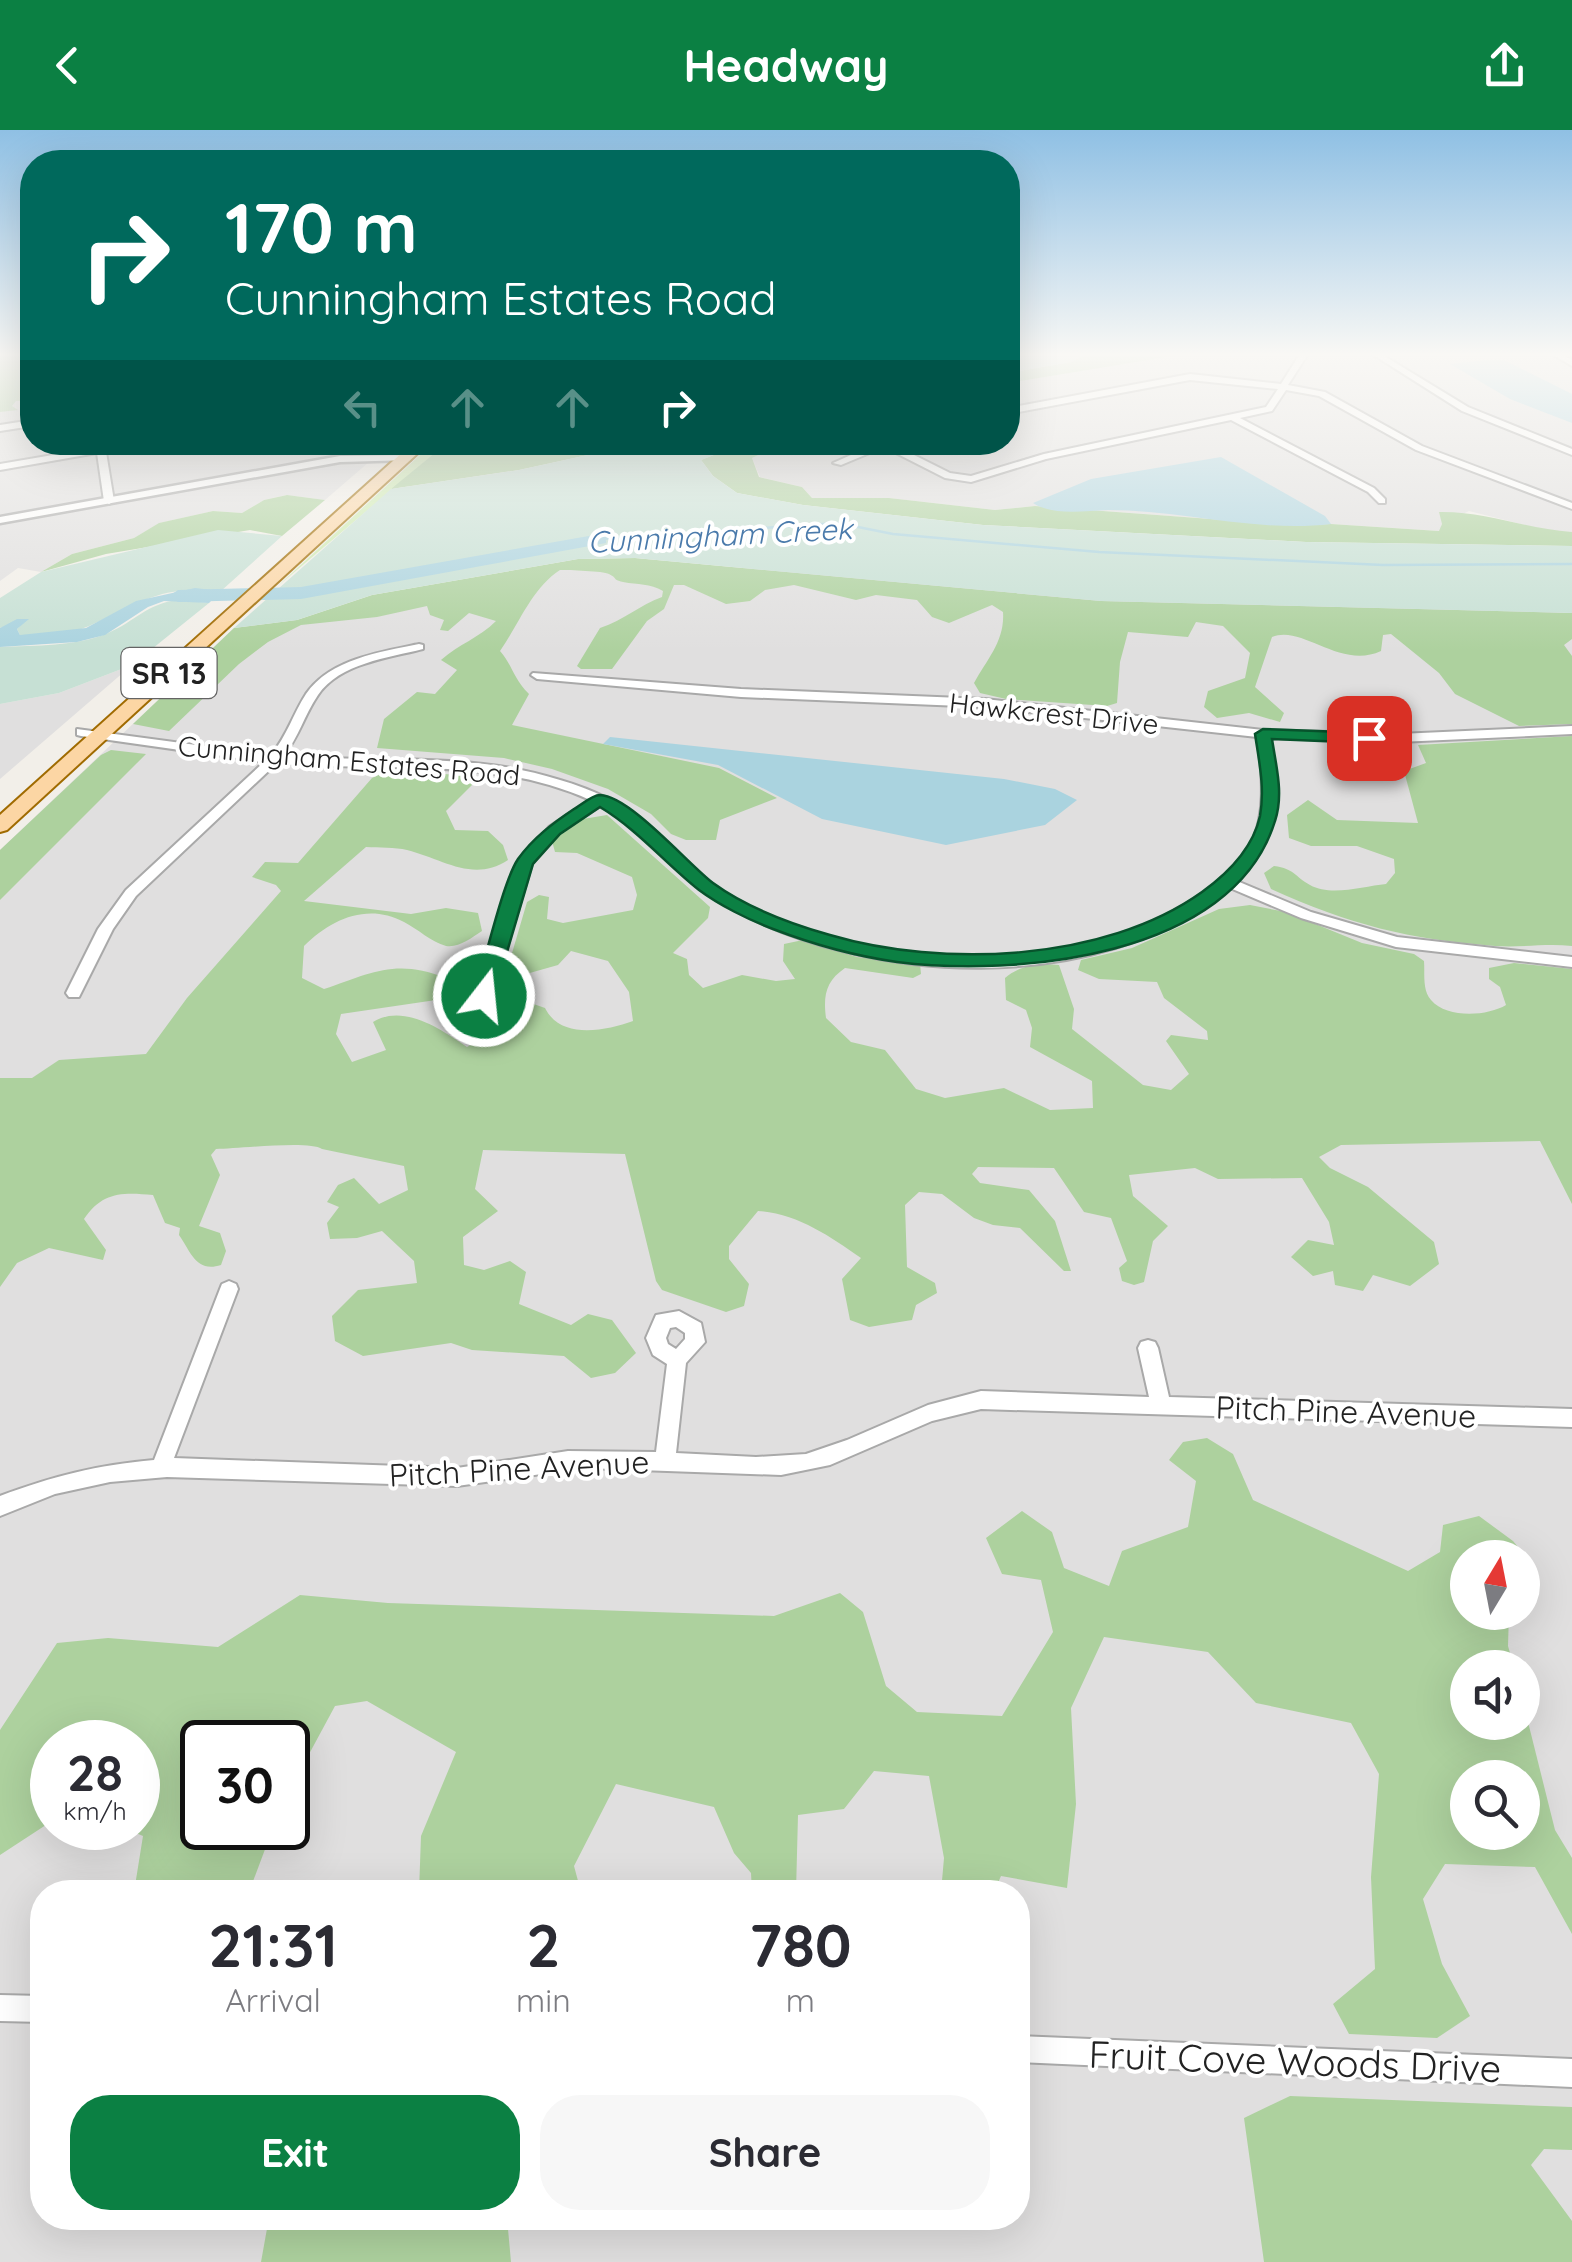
<!DOCTYPE html>
<html lang="en">
<head>
<meta charset="utf-8">
<style>
	:root { --surface:#fff; --page:#f7f7f7; --text:#2b2b33; --muted:#7c7c81; --accent:#0b8043 }
	body { margin:0; font-family:Quicksand,sans-serif; background:var(--page); color:var(--text); height:100vh; display:flex; flex-direction:column; font-size:38px; white-space:nowrap }
	* { box-sizing:border-box; margin:0 }
	p { font-size:32px; color:var(--muted) }
	.icon { flex:none; width:55px; height:55px; fill:none; stroke:currentColor; stroke-width:2; stroke-linecap:round; stroke-linejoin:round }
	.map { position:relative; flex:1; overflow:hidden }
	.drawer { position:absolute; left:30px; top:1750px; width:1000px; height:350px; display:flex; flex-direction:column; background:var(--surface); border-radius:40px; box-shadow:0 10px 40px #0002 }
	.drawer>* { flex:none }
	.hud { position:absolute; left:20px; top:20px; width:1000px; height:305px; border-radius:40px; box-shadow:0 10px 40px #0002; background:#00695c; color:#fff; overflow:hidden }
	.needle { width:65px; rotate:10deg }
	.buttons { position:absolute; left:1450px; top:1410px; display:grid; gap:20px }
	.buttons a { display:grid; place-items:center; width:90px; height:90px; border-radius:50%; background:var(--surface); box-shadow:0 10px 40px #0002; font-size:50px }
	.speed { position:absolute; left:30px; top:1590px; display:flex; gap:20px; font-size:50px; font-weight:700; text-align:center }
	.speed>* { display:grid; place-content:center; width:130px; height:130px; border-radius:50%; background:var(--surface); box-shadow:0 10px 40px #0002; line-height:1 }
	.speed small { font-size:25px; font-weight:400 }
	.speed .limit { border:5px solid #111; border-radius:15px; background:#fff; color:#111 }
	.pin { position:absolute; display:grid; place-items:center; width:85px; height:85px; color:#fff; margin:-42px; border-radius:20px; box-shadow:0 5px 15px #0006 }
	.me { position:absolute; width:110px; margin:-55px; rotate:16deg; stroke-linejoin:round; filter:drop-shadow(0 0 8px #0008) }
	.turn { display:flex; align-items:center; gap:35px; height:210px; padding:0 40px; font-size:45px }
	.turn .icon { width:130px; height:130px; stroke-width:2.5 }
	.turn b { display:block; font-size:70px; line-height:85px }
	.lanes { display:flex; align-items:center; height:95px; padding:0 40px; background:#0003; justify-content:center; gap:50px; direction:ltr }
	.lanes .off { opacity:.35 }
	.eta { display:flex; justify-content:space-evenly; align-items:center; height:170px; text-align:center }
	.eta b { font-size:60px; font-weight:800; line-height:70px }
	.primary-button { display:flex; gap:20px; margin-top:auto; padding:20px 40px }
	.primary-button a { flex:1; height:115px; border-radius:40px; background:var(--accent); color:#fff; font-size:40px; font-weight:800; line-height:115px; text-align:center }
	.primary-button a+a { background:var(--page); color:var(--text) }
	header { display:flex; justify-content:space-between; align-items:center; height:130px; padding:0 40px; background:var(--accent); color:#fff; font-size:45px; font-weight:800 }
	.map>svg:first-child { display:block }
	.residential { fill:#e0dfdf; fill-rule:evenodd }
	.grass { fill:#cdebb0 }
	.forest { fill:#add19e; fill-rule:evenodd }
	.wetland { fill:#c6e0d4 }
	.water { fill:#aad3df }
	.lines { fill:none; stroke-linecap:round; stroke-linejoin:round }
	.stream { stroke:#aad3df; stroke-width:2.5 }
	.river { fill:#aad3df; fill-rule:evenodd }
	.minor-casing { stroke:#a9a9a9; stroke-width:4 }
	.tertiary-casing { stroke:#a9a9a9; stroke-width:5 }
	.primary-casing { stroke:#a06b00; stroke-width:4 }
	.minor { fill:#fff; fill-rule:evenodd }
	.tertiary { fill:#fff; fill-rule:evenodd }
	.primary { fill:#fcd6a4; fill-rule:evenodd }
	.route { fill:#0b8043; stroke:#07532c; stroke-width:2.5 }
	.labels { text-anchor:middle; dominant-baseline:central; stroke-width:8; stroke-linejoin:round; paint-order:stroke }
	.far-street-label { font-size:28px; fill:#222; stroke:#fff }
	.far-water-label { font-size:30px; font-style:italic; fill:#4a7aab; stroke:#fff }
	.shield { fill:#fff; stroke:#646464; stroke-width:2.5 }
	.shield-label { font-size:30px; font-weight:bold; fill:#222 }
	.street-label { font-size:32px; fill:#222; stroke:#fff }
	.near-street-label { font-size:38px; fill:#222; stroke:#fff }
</style>
</head>
<body>
<header><svg class="icon" aria-label="back" viewBox="0 0 24 24"><path d="M15 5l-7 7 7 7"/></svg>Headway<svg class="icon" aria-label="share" viewBox="0 0 24 24"><path d="M12 15V3M7 8l5-5 5 5M5 13v7h14v-7"/></svg></header>
<div class="map">
<svg width="1572" height="2132" viewBox="0 0 1572 2132">
	<rect width="100%" height="100%" fill="#f2efe9"/>
	<path class="residential" d="M0 224H32V312L391 313 325 370 286 365 264 370 242 383 213 381 160 393 134 408 72 424 41 442 18 438 0 451Z
		M1185 224H1566L1572 227V402L1549 401 1469 381 1442 394 1440 401 1331 394 1294 395 1035 376 995 380 889 368H812L802 357 760 347 752 328 783 313 1008 312V253Z
		M578 429 1572 483V2132H0V720L234 498 297 490ZM1468 1428H1522V1482H1468ZM1468 1538H1522V1592H1468ZM52 1612H138V1698H52ZM202 1612H288V1698H202ZM1468 1648H1522V1702H1468ZM42 1762H1018V2088H42Z
		M132 535 0 649V574L59 563Z"/>
	<path class="grass" d="M433 313H447L278 456Z"/>
	<path class="forest" d="M0 224H32V271H16L12 276 18 280 0 282Z
		M1086 224H1185L1008 253V243L1071 232Z
		M504 312 643 313 519 340 391 359 447 313Z
		M744 313H783L752 328 759 347 802 357 812 368H889L995 380 1035 376 1294 395 1331 394 1439 401 1442 394 1439 382C1485 381 1526 399 1572 402V416L1306 412 983 395 803 375 737 363 713 346 701 330Z
		M287 365 325 370 282 406 250 400 106 424 41 442 72 424 134 408 159 393 213 381 242 383 264 370Z
		M635 428 1101 471 1572 483V509L1564 515 1572 526V594L1519 596 1455 564 1439 543 1391 504 1383 505 1381 521C1340 540 1302 494 1272 507L1255 557 1284 583 1280 592 1249 583 1217 588 1204 577 1208 561 1245 548 1250 523 1223 496 1196 492 1188 507 1128 502 1120 532 1117 573 1107 576 1006 569 980 563 974 553C987 529 1005 511 1003 482L992 475 949 493 932 487 917 470 876 465 856 470 794 455 765 460 750 471 726 474 684 455H674L664 479 647 491 612 539H581L577 536 600 498C624 490 640 475 662 467L663 461C650 453 638 455 623 452 611 449 619 449 609 444 603 441 569 440 560 440 532 458 519 494 500 521 513 536 513 548 529 564L512 595 719 638 777 668 720 690 716 710H686L671 704 651 684 608 659 552 639 504 628 377 618 384 589 417 562 435 564 457 540 441 530C459 514 479 508 496 491L469 483 448 501 440 500 444 490 430 485 427 476 377 487 301 495 268 512 239 534 169 601 133 594 234 498 297 490 372 465 578 429Z
		M1572 606V816C1545 813 1521 818 1495 816 1408 809 1350 795 1271 759L1264 743 1274 736C1295 739 1294 746 1310 755 1331 767 1364 756 1386 754L1395 743 1394 729 1357 716H1311L1289 708 1287 685 1308 670 1337 690 1418 693 1404 641 1426 633 1418 615Z
		M111 620 146 624 0 770V720L101 625Z
		M385 642 468 645 474 653 446 681 455 700 488 701 503 715 508 730C473 753 443 729 407 720 395 717 379 718 366 717L304 771 411 784 446 778 478 783 482 801C471 808 459 818 446 816 431 812 418 799 404 792 367 772 330 790 304 816L302 848 324 859C371 843 396 828 446 848L451 861 436 870 341 884 336 904 352 932 386 920 373 892C404 873 442 900 467 917 494 904 499 887 522 870L545 878C561 910 605 901 633 891L629 862 608 831 571 821 558 835 512 848 510 830 527 772 539 765 549 767 547 789 563 793 633 780 637 765 632 747 577 723 555 722 552 711 583 689 607 685 710 777 708 788 673 823 687 829 689 845 703 858 742 845 776 851 795 849 783 831 784 814 803 810 857 827 920 834 921 844 913 848 845 838C826 851 823 865 826 888L851 912 885 920 916 959 945 968 1004 958 1050 980 1093 978 1092 951 1030 917 1032 898 1026 880 1006 870 1005 848C1020 835 1039 833 1059 835L1074 879 1072 899 1143 955 1171 960 1189 944 1166 911 1171 905 1208 910 1207 901 1164 868 1157 852 1099 849 1078 840 1081 830 1132 818 1219 779 1250 775 1286 782 1362 813 1414 824 1424 831C1425 843 1422 860 1431 870 1447 889 1488 886 1506 875L1500 857 1489 849V838L1514 833 1572 839V1074L1540 1011 1341 1015 1319 1027 1330 1038 1368 1057 1434 1112 1439 1134 1410 1156 1373 1145 1363 1161 1335 1155 1333 1141 1313 1146 1291 1127 1308 1110 1334 1115 1329 1092 1302 1048 1218 1049 1195 1038 1129 1045 1133 1066 1168 1096 1153 1111 1144 1152 1134 1155 1122 1151 1119 1138 1127 1131 1111 1088 1084 1082 1054 1038 978 1037 972 1044 980 1053 1029 1060 1055 1091 1071 1141H1064L1020 1098 993 1095 974 1088 942 1064 919 1062 905 1075 907 1137 935 1153 937 1163 916 1175 912 1190 869 1197 850 1190 842 1149 861 1128C829 1106 798 1084 758 1081L729 1116V1129L749 1154 744 1176 726 1182 662 1160 656 1151 625 1024 483 1020 475 1059 498 1081 463 1107 464 1135 484 1140 510 1131 526 1142 519 1174 571 1195 588 1184 612 1190 636 1223 615 1243 591 1248 564 1226 472 1220 451 1213 363 1226 335 1211 332 1186 358 1160 417 1153 414 1131 382 1101 357 1108 330 1109 327 1093 339 1077 327 1072 338 1055 354 1048 379 1074 408 1060 404 1036 322 1019C309 1010 238 1019 216 1019L211 1025 220 1045 199 1096 220 1103 226 1121 221 1135C196 1143 191 1122 179 1105L180 1098 165 1093 153 1065C122 1062 102 1062 84 1089L106 1120 103 1130 49 1118 17 1133 0 1157V948H32L59 930 146 924 187 868 281 761 276 755 252 747 265 732 298 733 372 648Z
		M1207 1308 1233 1324 1253 1370 1408 1441 1440 1422 1443 1395 1479 1386 1513 1411 1529 1430 1523 1441 1522 1428H1468V1482L1509 1483 1508 1516 1514 1537 1468 1538V1592H1522L1523 1572 1555 1700 1572 1728V1804L1535 1737 1445 1734 1423 1769 1442 1834 1470 1886 1437 1908 1349 1904 1333 1874 1375 1839 1371 1747 1379 1644 1351 1593 1256 1573 1208 1522 1104 1507 1071 1578 1076 1674 1067 1758 1001 1746 994 1762H941L944 1728 929 1646 874 1641 844 1679 798 1685 796 1762H752L751 1743 734 1723 714 1677 616 1654 574 1736 581 1762H419L421 1706 456 1622 367 1571 335 1576 288 1663V1612H202V1698H273L249 1762H134L143 1706 124 1698H138V1612H52V1691L0 1725V1600L57 1513 108 1508 218 1517 300 1465 388 1473 774 1486 840 1463 863 1482 886 1556 917 1582 1002 1586 1053 1502 1041 1450 1002 1444 986 1408 1022 1381 1052 1402 1064 1438 1109 1456 1122 1421 1188 1397 1196 1351 1169 1330 1183 1312ZM1468 1648H1522V1702H1468Z
		M1290 1966 1572 1977V2020L1544 2019 1531 2035 1572 2091V2132H1264L1244 1988Z
		M261 2088H507L511 2132H261L268 2093Z"/>
	<path class="wetland" d="M1016 224H1086L1071 232 1008 243V226Z
		M643 313H744L701 330 713 346 737 363 803 375 983 395 1306 412 1572 416V483L1101 471 635 428 578 429 372 465 297 490 234 498 391 359 519 340Z
		M218 400 282 406 221 461C159 455 141 473 89 496 69 505 41 505 20 505L17 499 27 489 0 498V468L41 442Z
		M178 470 209 473 132 535 59 563 0 574V517C35 515 76 517 108 503 134 492 148 473 178 470Z"/>
	<path class="water" d="M1487 230H1504L1572 264V293L1510 269 1450 234Z
		M1221 327 1325 386 1331 394C1258 403 1182 380 1108 380 1084 381 1053 386 1033 373L1091 349Z
		M195 458 221 461 209 473 164 471 148 477 105 505 77 512 0 517V498L17 489H29L17 499 20 505 86 498 136 471Z
		M610 607 1004 649 1055 659 1077 670 1045 695 946 715 822 689 718 635 603 614Z"/>
	<g class="lines">
		<path class="stream" d="M600 409 838 393 893 404 1099 422 1383 435 1572 434"/>
		<path class="river" d="M600 404 606 405V413L301 469 178 472 169 466 178 460 301 457Z"/>
		<g class="minor-casing">
			<path id="minor" d="M1300 224H1308L1288 255 1325 262 1422 316 1572 373V379L1416 320 1319 266 1286 260 1272 281 1240 288 1374 358 1385 369V373H1379L1368 362 1231 290 1046 329 971 352 945 348 884 317 841 335 833 333 880 312H893L892 314 950 343 971 346 1044 324 1266 277 1278 259 1190 250 1008 284V278L1190 244 1281 254Z
				M1372 224H1381L1468 277 1572 319V325L1462 281Z
				M1552 224H1561L1572 230V236Z
				M32 290V296L0 301V295Z
				M129 312H152L106 322 114 371 109 374 104 371 97 323 0 340V334Z
				M419 514 423 515V519C388 528 340 533 318 565 304 585 299 608 283 626 375 633 471 621 560 650 591 659 622 673 647 694 673 716 692 741 720 760 848 841 1042 852 1176 780 1258 736 1271 697 1257 607L985 577 741 567 537 549 531 545 533 543 741 559 985 569 1263 600 1399 604 1572 596V604L1399 612 1270 608C1280 667 1281 704 1237 751L1311 782 1397 807 1572 827V837L1396 817 1301 788 1230 758C1098 867 867 856 725 775 678 747 648 701 600 676L559 703 532 734 492 866 484 871 476 866 518 733 549 697 590 670C491 625 382 643 277 633L136 766 113 799 79 867H69L66 863 98 799 126 760 264 632 81 606 77 605V599L271 625C287 606 293 584 306 564 330 529 380 522 419 514Z
				M229 1151 236 1154 238 1159 174 1328 457 1338 568 1321 656 1322 667 1234 653 1225 646 1208 656 1185 679 1181 701 1193 705 1212 686 1233 676 1323 756 1327 806 1324 847 1310 928 1275 981 1261 1149 1267 1138 1218 1141 1212 1148 1210 1155 1212 1158 1218 1169 1267 1572 1279V1297L981 1279 932 1291 830 1335 781 1345 584 1338 457 1356 167 1347 110 1352 55 1364 0 1386V1366C53 1346 97 1335 154 1330L220 1159 222 1154ZM676 1197 685 1203V1209L676 1219 668 1214 666 1208 670 1198Z
				M0 1865 42 1866V1892L0 1891Z
				M1018 1906 1572 1929V1957L1018 1932Z"/>
		</g>
		<g class="tertiary-casing">
			<path id="tertiary" d="M406 325 410 326V330L340 332 0 393V387L340 326Z"/>
		</g>
		<g class="primary-casing">
			<path id="primary" d="M414 312H430L7 700 0 702V685Z"/>
		</g>
		<use href="#minor" class="minor"/>
		<use href="#tertiary" class="tertiary"/>
		<use href="#primary" class="primary"/>
	</g>
	<linearGradient id="sky" x2="0" y2="1"><stop stop-color="#8fc0e4"/><stop offset="0.43" stop-color="#f9f8f5"/><stop offset="1" stop-color="#f9f8f5" stop-opacity="0"/></linearGradient>
	<rect width="1572" height="522" fill="url(#sky)"/>
	<path class="route" d="M1263 599 1369 603 1377 608 1369 613 1272 609C1276 636 1284 664 1275 691 1233 828 1015 847 897 832 855 826 812 814 773 799 749 790 719 775 699 760 665 733 638 700 600 677L560 704 533 734 494 866 484 872 474 866C484 835 503 751 518 729 533 708 553 693 574 679 581 675 592 665 600 665 630 666 688 734 713 753 746 777 791 794 830 805 942 838 1104 832 1202 762 1227 744 1253 718 1260 686 1265 658 1259 631 1255 604Z"/>
	<g class="labels">
		<g class="far-street-label">
			<text transform="translate(1054 583) rotate(6)">Hawkcrest Drive</text>
			<text transform="translate(349 630) rotate(5)">Cunningham Estates Road</text>
		</g>
		<g class="far-water-label">
			<text transform="translate(720 405) rotate(-3)">Cunningham Creek</text>
		</g>
		<rect class="shield" x="121.5" y="518" width="95" height="50" rx="8"/>
		<g class="shield-label">
			<text x="169" y="543">SR 13</text>
		</g>
		<g class="street-label">
			<text transform="translate(1346 1281) rotate(2)">Pitch Pine Avenue</text>
			<text transform="translate(519 1338) rotate(-3)">Pitch Pine Avenue</text>
		</g>
		<g class="near-street-label">
			<text transform="translate(1295 1931) rotate(2)">Fruit Cove Woods Drive</text>
		</g>
	</g>
</svg>
<div class="buttons">
<a><svg class="needle" viewBox="-14 -14 28 28"><path d="M0-13l5 13h-10z" fill="#e53935"/><path d="M0 13l5-13h-10z" fill="#7c7c81"/></svg></a>
<a><svg class="icon" aria-label="sound" viewBox="0 0 24 24"><path d="M4 9h4l5-4v14l-5-4H4zM17 9q2 3 0 6"/></svg></a>
<a><svg class="icon" aria-label="search" viewBox="0 0 24 24"><circle cx="10" cy="10" r="6"/><path d="M15 15l6 6"/></svg></a>
</div>
<div class="speed"><div>28<small>km/h</small></div><div class="limit">30</div></div>
<div class="pin" style="left:1369px;top:608px;background:#d93025"><svg class="icon" aria-label="arrive" viewBox="0 0 24 24"><path d="M6 21V4h12l-3 4 3 4H6"/></svg></div>
<svg class="me" style="left:484px;top:866px" viewBox="-20 -20 40 40"><circle r="17" fill="#0b8043" stroke="#fff" stroke-width="3"/><path d="M0-11L8 9 0 5-8 9z" fill="#fff"/></svg>
<div class="hud">
<div class="turn"><svg class="icon" aria-label="right" viewBox="0 0 24 24"><path d="M7 20v-9h11M14 6l5 5-5 5"/></svg><div><b>170 m</b>Cunningham Estates Road</div></div>
<div class="lanes"><svg class="icon off" aria-label="left" viewBox="0 0 24 24"><path d="M17 20v-9H6M10 6l-5 5 5 5"/></svg><svg class="icon off" aria-label="ahead" viewBox="0 0 24 24"><path d="M12 20V5M6 11l6-6 6 6"/></svg><svg class="icon off" aria-label="ahead" viewBox="0 0 24 24"><path d="M12 20V5M6 11l6-6 6 6"/></svg><svg class="icon" aria-label="right" viewBox="0 0 24 24"><path d="M7 20v-9h11M14 6l5 5-5 5"/></svg></div>
</div>
<section class="drawer">
<div class="eta">
<div><b>21:31</b><p>Arrival</p></div>
<div><b>2</b><p>min</p></div>
<div><b>780</b><p>m</p></div>
</div>
<div class="primary-button"><a>Exit</a><a>Share</a></div>
</section>
</div>
</body>
</html>
